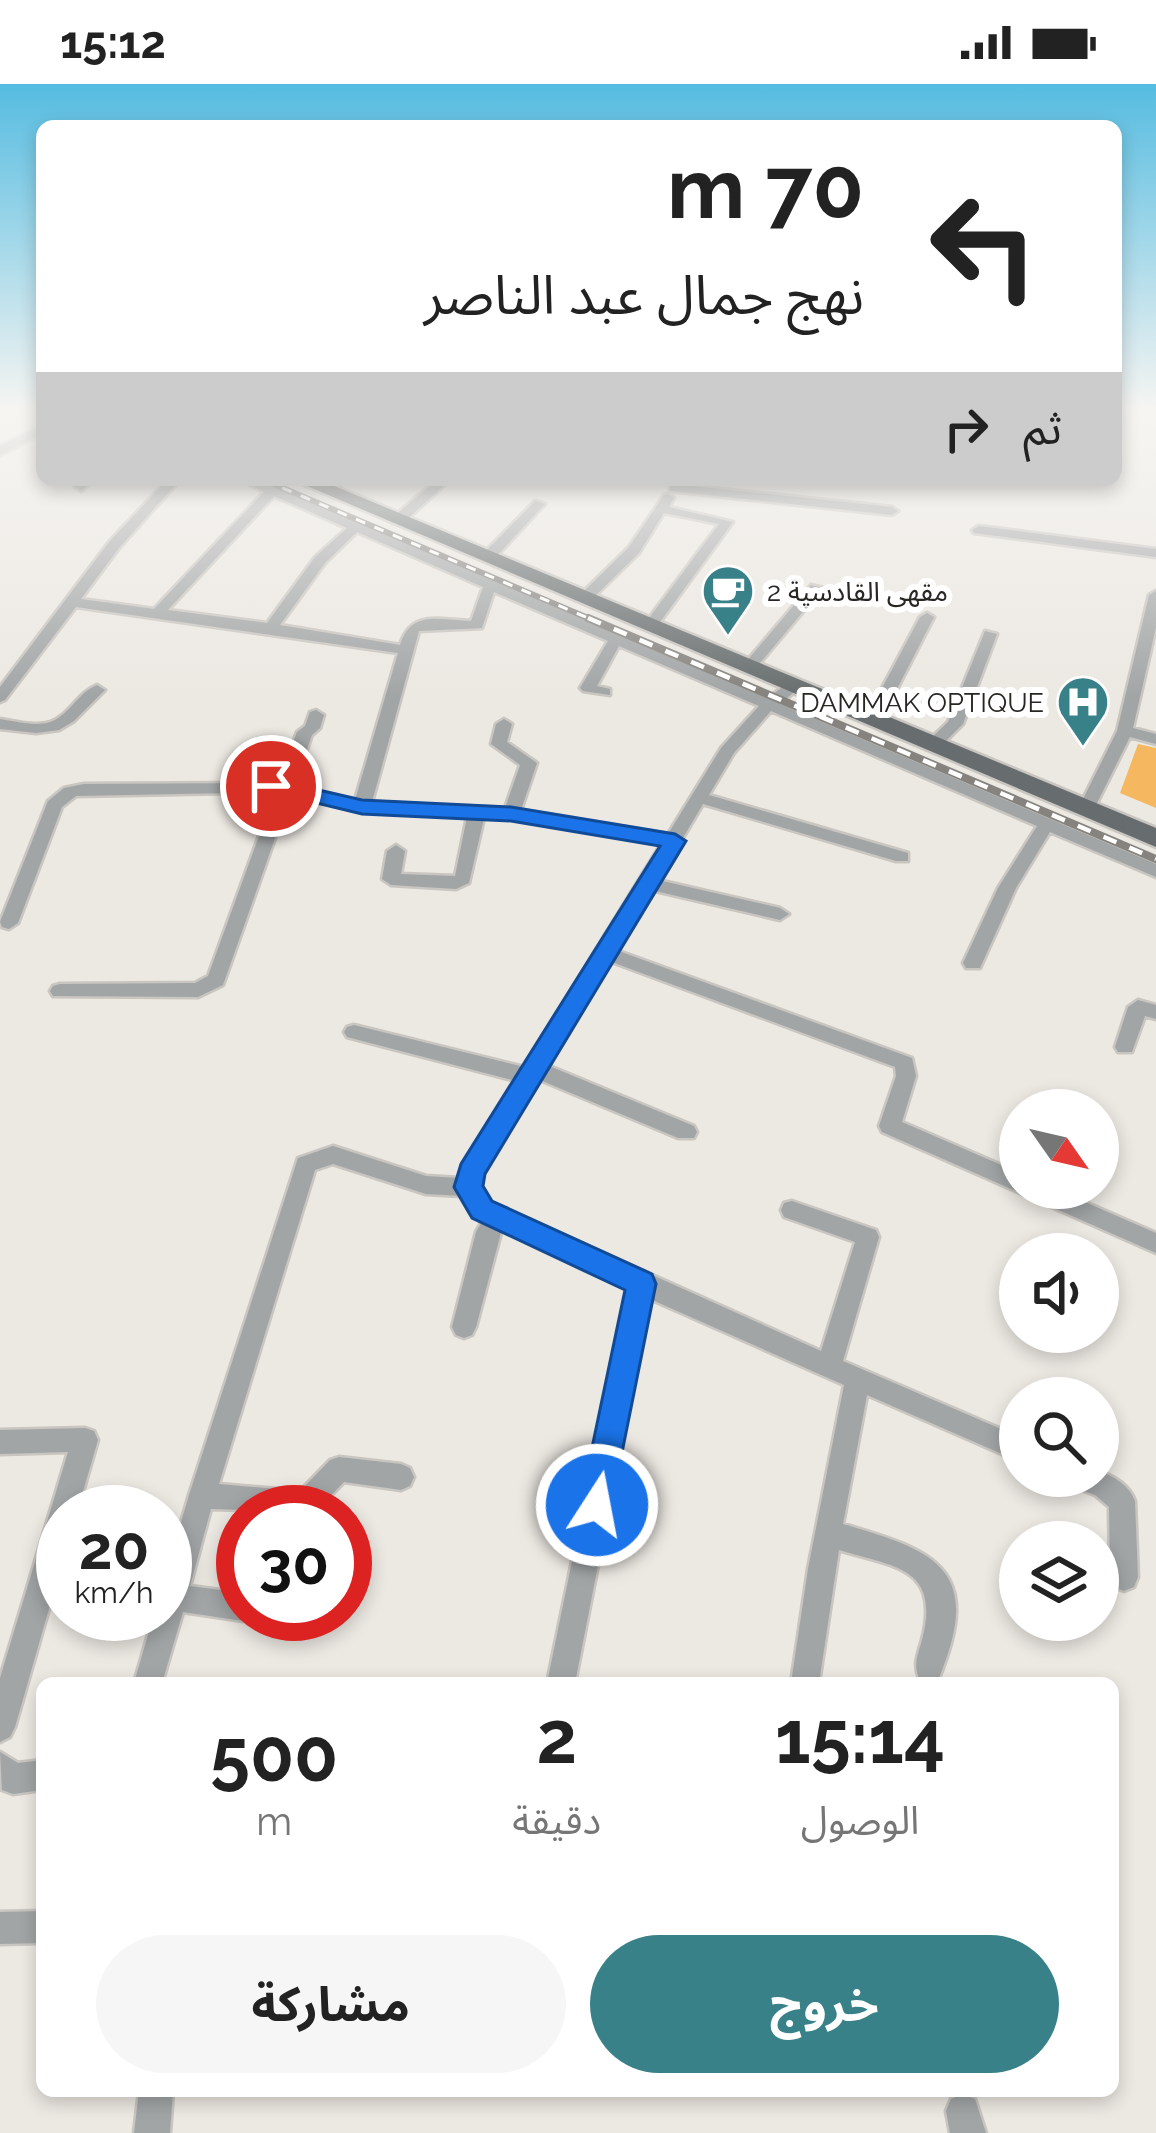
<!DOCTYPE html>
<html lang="ar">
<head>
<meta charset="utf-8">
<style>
	:root { --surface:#fff; --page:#f6f6f6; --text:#222; --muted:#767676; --accent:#398188 }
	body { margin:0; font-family:Raleway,"Noto Sans Arabic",sans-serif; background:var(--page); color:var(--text); direction:rtl; height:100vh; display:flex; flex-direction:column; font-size:45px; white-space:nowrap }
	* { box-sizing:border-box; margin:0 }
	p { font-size:39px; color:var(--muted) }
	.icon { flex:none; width:66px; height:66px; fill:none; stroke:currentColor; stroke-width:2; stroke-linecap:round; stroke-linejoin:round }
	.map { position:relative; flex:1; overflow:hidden; direction:ltr }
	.drawer { position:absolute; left:36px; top:1593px; width:1083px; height:420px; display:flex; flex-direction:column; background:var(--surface); border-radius:18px; box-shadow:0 6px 18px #0003; direction:rtl }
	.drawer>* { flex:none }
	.banner { position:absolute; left:36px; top:36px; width:1086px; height:366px; border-radius:18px; box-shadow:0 6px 18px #0003; direction:rtl; background:#fff; color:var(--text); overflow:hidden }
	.needle { width:78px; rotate:124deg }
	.controls { position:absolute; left:999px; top:1005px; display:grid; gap:24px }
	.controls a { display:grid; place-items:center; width:120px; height:120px; border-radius:50%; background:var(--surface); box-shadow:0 6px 18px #0003; font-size:60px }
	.speed { position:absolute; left:36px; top:1401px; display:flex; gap:24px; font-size:60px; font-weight:700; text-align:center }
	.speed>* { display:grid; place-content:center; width:156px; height:156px; border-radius:50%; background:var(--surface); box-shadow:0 6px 18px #0003; line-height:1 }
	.speed small { font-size:30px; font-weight:400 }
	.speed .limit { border:18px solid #d22; background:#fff; color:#111 }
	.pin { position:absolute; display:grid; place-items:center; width:102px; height:102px; color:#fff; margin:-51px; border:6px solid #fff; border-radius:50%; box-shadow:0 3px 12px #0007 }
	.me { position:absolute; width:132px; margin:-66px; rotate:11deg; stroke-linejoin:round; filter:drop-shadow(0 0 9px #0008) }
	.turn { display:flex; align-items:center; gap:42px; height:252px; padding:0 60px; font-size:54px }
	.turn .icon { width:156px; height:156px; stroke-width:2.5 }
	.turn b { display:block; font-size:84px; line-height:102px }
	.then { display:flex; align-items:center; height:114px; padding:0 60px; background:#0003; gap:24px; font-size:45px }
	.eta { display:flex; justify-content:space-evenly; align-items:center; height:204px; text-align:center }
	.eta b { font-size:72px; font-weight:700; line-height:84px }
	.button { display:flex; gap:24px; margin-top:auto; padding:24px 60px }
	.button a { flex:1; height:138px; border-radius:72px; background:var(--accent); color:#fff; font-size:48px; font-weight:700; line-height:138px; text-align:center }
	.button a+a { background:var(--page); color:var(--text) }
	.status { display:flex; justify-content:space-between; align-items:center; height:84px; padding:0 60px; background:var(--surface); direction:ltr }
	.status svg { height:33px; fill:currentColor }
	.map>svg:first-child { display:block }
	.building { fill:#f5b860 }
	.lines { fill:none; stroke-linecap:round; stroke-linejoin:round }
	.street-casing { stroke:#c9c5c0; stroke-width:5 }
	.primary-casing { stroke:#c9c5c0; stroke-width:5 }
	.street { fill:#a2a5a6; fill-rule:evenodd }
	.primary { fill:#676d6e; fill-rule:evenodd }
	.rail-far1-casing { stroke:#86837f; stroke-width:6 }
	.rail-casing { stroke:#86837f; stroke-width:8 }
	.rail-far1 { stroke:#fff; stroke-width:3; stroke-dasharray:10; stroke-linecap:butt }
	.rail { stroke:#fff; stroke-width:4.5; stroke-dasharray:14; stroke-linecap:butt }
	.route { fill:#1a73e8; stroke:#114b97; stroke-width:3 }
	.labels { text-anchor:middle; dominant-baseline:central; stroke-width:12; stroke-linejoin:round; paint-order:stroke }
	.far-poi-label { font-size:27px; fill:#272623; stroke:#fff; text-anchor:start }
</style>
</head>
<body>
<div class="status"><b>15:12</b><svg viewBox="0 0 49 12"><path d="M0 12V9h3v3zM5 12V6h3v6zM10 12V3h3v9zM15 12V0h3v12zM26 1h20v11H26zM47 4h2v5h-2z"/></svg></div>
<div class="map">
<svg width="1156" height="2049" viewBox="0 0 1156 2049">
	<rect width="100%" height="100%" fill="#ece8e2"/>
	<path class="building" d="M1138 660 1156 664V724L1120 709Z"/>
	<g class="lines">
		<g class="street-casing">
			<path id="street" d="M42 341V350L0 371V362Z
				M81 396H94L81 407 75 403Z
				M167 396H180L119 464 81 515 154 525 264 408 241 396H258L768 614 790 597H800V603L780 620 1156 780V793L1050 748 1016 804 980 884H966L963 879 998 804 1037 742 771 627 734 669 709 711 908 769V777H896L703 720 658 796 780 824 789 830 780 836 651 806 616 866 912 974 916 992 902 1038 1020 1089V1104H1053L1156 1149V1169L882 1048 879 1042 896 992 895 983 609 877 547 981 694 1042 697 1048 694 1054H678L540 996 482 1089 479 1102 490 1118 821 1267 855 1158 784 1133 781 1126 784 1119 792 1117 876 1146 879 1153 843 1277 1020 1353V1378L867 1311 843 1440C936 1467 984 1485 939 1594L929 1598 919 1594C913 1580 918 1570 922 1556 941 1483 895 1483 839 1466L819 1599H791L808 1485 844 1301 650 1215 575 1599H547L628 1205 502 1145 476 1243 472 1251 464 1254 456 1251 452 1243 476 1148 483 1136 474 1132 462 1112 426 1110 333 1080 315 1086 219 1400 300 1407 330 1376 339 1373 401 1380 410 1384 414 1393 410 1402 401 1406 344 1398 315 1428 211 1425 190 1502 243 1509V1530H254L253 1533 243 1537 183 1528 162 1599H134L154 1530H165V1493L189 1411 298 1074 333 1062 426 1092 459 1094 516 997 347 953 344 948 347 943 354 941 524 983 661 760 511 735 484 734 469 799 456 805 391 801 382 795 387 767 396 761 405 767 401 790 455 792 467 733 362 728 290 712 223 901 198 913 53 912 50 907 53 902 60 900 195 899 208 892 275 708 76 712 62 723 18 839 9 845 2 843 0 838 48 717 64 704 84 700 278 699 297 648 305 642 310 628 316 626 324 631 320 644 312 651 294 702 355 716 398 569 76 523 5 616 0 618V603L109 458ZM274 412 347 444 315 473 267 539 168 526ZM357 448 483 503 471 537C440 536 411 525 400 561L280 541 325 479ZM494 508 608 557 580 604 583 607 610 611V605L597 602 619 562 759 622 721 664 668 750 521 726 537 679 507 658 512 640 504 635 496 640 491 660 520 681 505 724 372 718 419 547 482 544Z
				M437 396H450L403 439H393V433Z
				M674 400 892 423 898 427 892 431 670 407V401Z
				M668 410 674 414 669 423 733 438 655 545 643 542 719 440 664 429 639 469 590 517H580V511L629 463 664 411Z
				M535 417 545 420 493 476H483V470Z
				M979 442 1156 465V473L974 449 972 446Z
				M811 501 823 504 755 585H745V579Z
				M1156 507V543L1133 644 1156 650V660L1130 653 1094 725 1086 730 1080 729 1078 725 1117 647 1149 511Z
				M927 529 934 533 882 634 874 639 868 637 866 634 920 533Z
				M985 547 997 550 963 640 940 663H928V657L948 638Z
				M97 601 105 606 74 637 59 646 36 649 0 645V635C15 637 35 643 50 638 69 632 77 609 97 601Z
				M1138 916 1156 921V935L1145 932 1132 968H1118L1115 963 1128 923Z
				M85 1344 94 1347 98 1356 77 1428H63V1476L15 1643 10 1653 0 1658V1594L68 1368 0 1370V1346Z
				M1098 1387C1114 1392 1129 1401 1135 1417L1138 1493 1134 1503 1124 1507 1114 1503 1110 1493 1109 1423 1095 1411 1068 1401 1064 1392H1098Z
				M0 1668 18 1679 42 1676V1706L13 1710 2 1706Z
				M42 1827V1859L0 1860V1828Z
				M139 2007H173L170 2049H134Z
				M963 2010 975 2015 986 2049H950L946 2027 951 2015Z"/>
		</g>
		<g class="primary-casing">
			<path id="primary" d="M293 396H320L1156 744V763Z"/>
		</g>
		<use href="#street" class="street"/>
		<use href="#primary" class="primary"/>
		<g class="rail-far1-casing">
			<path id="rail-far1" d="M264 396 595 537"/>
		</g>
		<g class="rail-casing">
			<path id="rail" d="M588 534 1156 775"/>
		</g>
		<use href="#rail-far1" class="rail-far1"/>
		<use href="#rail" class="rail"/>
	</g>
	<linearGradient id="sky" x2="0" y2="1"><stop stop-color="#55bce1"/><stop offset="0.53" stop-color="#f6f5f2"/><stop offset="1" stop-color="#f6f5f2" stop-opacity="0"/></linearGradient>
	<rect width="1156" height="613" fill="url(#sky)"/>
	<path class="route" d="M271 695 362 716 511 723 675 750 686 757 485 1090 483 1102 492 1117 652 1190 656 1200 609 1433 597 1438 585 1433 580 1421 625 1206 472 1134 454 1103 461 1080 660 762 511 737 362 730 263 706 260 702Z"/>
	<defs>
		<g id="cafe-pin" transform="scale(2.7)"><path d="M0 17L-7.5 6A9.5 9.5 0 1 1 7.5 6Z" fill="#398188" stroke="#fff"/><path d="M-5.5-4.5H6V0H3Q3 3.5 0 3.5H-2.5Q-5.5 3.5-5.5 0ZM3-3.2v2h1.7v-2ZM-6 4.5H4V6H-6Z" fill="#fff"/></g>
		<g id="hospital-pin" transform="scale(2.7)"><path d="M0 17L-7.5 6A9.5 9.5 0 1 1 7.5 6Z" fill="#398188" stroke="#fff"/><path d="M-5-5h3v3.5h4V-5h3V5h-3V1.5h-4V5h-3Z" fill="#fff"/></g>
	</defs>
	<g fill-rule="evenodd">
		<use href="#cafe-pin" x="728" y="507"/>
		<use href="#hospital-pin" x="1083" y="618"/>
	</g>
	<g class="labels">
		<g class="far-poi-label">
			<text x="767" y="507">مقهى القادسية 2</text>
			<text x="1044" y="618" text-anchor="end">DAMMAK OPTIQUE</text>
		</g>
	</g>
</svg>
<div class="controls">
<a><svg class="needle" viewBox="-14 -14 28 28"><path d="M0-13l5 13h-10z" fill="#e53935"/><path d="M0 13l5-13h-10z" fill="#767676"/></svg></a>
<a><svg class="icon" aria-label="sound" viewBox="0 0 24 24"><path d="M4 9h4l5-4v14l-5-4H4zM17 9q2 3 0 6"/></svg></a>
<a><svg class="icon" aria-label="search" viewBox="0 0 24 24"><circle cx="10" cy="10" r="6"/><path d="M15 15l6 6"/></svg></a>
<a><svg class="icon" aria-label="layers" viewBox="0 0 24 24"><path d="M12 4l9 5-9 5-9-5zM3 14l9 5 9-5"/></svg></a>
</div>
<div class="speed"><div>20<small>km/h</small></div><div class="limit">30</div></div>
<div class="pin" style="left:271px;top:702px;background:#d93025"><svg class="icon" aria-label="arrive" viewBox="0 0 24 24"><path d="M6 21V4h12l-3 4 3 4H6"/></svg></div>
<svg class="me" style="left:597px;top:1421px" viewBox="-20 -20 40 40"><circle r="17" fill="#1a73e8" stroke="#fff" stroke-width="3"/><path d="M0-11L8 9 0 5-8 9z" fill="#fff"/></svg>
<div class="banner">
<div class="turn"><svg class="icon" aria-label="left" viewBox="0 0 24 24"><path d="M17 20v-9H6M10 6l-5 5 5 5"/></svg><div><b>70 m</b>نهج جمال عبد الناصر</div></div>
<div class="then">ثم<svg class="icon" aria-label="right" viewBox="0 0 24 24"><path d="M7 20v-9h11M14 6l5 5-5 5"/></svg></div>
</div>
<section class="drawer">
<div class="eta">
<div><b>15:14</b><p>الوصول</p></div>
<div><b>2</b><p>دقيقة</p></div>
<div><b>500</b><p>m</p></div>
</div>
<div class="button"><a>خروج</a><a>مشاركة</a></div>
</section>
</div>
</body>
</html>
